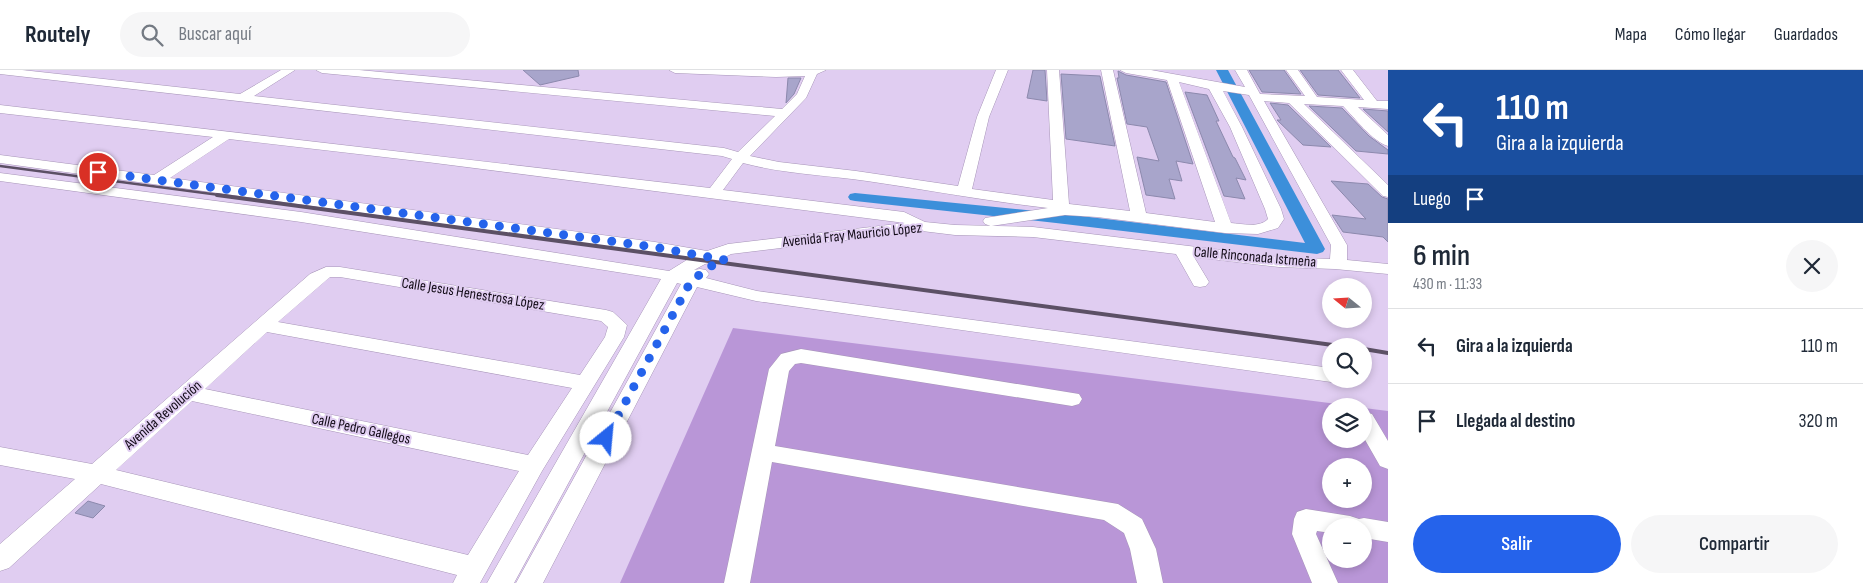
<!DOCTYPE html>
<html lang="es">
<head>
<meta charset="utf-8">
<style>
	:root { --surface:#fff; --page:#f6f6f7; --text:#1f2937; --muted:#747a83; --line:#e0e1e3; --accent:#2563eb }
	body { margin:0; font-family:"Sofia Sans Condensed",sans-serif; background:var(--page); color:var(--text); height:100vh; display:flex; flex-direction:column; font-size:19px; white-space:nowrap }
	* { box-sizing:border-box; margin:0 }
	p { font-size:16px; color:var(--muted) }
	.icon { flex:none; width:28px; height:28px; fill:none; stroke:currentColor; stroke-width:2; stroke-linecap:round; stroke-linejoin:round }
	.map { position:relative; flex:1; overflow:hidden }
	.side { display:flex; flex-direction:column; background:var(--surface); width:475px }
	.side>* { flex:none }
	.hud { background:#1a4fa0; color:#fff; overflow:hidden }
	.needle { width:32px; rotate:288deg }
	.buttons { position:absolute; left:1322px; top:208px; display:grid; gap:10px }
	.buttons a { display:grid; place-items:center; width:50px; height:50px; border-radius:50%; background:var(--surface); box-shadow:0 2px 8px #0003; font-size:25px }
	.pin { position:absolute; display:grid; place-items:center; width:42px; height:42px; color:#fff; margin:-21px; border:2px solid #fff; border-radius:50%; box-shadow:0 1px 5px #0007 }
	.me { position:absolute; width:55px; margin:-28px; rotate:28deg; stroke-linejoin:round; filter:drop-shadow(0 0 4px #0008) }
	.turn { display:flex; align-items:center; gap:18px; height:105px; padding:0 25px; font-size:22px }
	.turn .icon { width:65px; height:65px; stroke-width:2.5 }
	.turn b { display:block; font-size:35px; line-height:42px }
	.then { display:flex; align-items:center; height:48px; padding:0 25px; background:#0003; gap:10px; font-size:19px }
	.round { display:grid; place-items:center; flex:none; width:52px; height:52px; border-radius:26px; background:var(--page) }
	.overview { display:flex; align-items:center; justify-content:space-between; height:85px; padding:0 25px }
	h1 { font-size:30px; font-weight:600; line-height:38px }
	.action { display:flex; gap:10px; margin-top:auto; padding:10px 25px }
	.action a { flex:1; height:58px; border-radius:30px; background:var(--accent); color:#fff; font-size:20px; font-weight:600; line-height:58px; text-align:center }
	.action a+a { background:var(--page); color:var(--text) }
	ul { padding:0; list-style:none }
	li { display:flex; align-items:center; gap:15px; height:75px; padding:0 25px; border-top:1px solid var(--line) }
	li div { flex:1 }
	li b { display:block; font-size:19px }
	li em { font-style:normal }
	header { display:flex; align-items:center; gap:30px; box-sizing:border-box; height:70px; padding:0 25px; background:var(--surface); border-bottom:1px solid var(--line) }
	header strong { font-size:24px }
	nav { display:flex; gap:28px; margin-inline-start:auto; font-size:18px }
	.search { width:350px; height:45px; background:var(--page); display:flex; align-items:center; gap:12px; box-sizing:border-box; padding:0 18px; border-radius:28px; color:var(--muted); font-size:19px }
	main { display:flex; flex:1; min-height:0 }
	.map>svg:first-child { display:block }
	.green { fill:#b996d7; fill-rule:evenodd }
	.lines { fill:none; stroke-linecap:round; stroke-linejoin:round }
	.canal { fill:#3c8fda; fill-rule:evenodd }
	.building { fill:#a8a5cb; stroke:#8c89ad }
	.minor-casing { stroke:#a795b8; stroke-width:1 }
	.minor { fill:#fff; fill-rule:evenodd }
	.rail-far1 { stroke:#5c5065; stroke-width:2.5 }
	.rail { stroke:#5c5065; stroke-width:4 }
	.route { stroke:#2563eb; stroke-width:9; stroke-dasharray:0 16.2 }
	.labels { text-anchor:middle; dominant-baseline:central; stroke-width:4; stroke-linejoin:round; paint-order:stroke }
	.street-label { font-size:15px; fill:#110a16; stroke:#e0cdf1 }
</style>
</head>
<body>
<header>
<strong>Routely</strong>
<div class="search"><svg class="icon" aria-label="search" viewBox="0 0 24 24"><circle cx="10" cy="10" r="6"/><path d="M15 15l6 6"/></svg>Buscar aquí</div>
<nav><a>Mapa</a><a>Cómo llegar</a><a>Guardados</a></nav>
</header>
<main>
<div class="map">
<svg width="1388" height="513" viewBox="0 0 1388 513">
	<rect width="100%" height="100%" fill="#e0cdf1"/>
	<path class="green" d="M733 258 1353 336H1331V369H1364V338L1388 341V513H620ZM1331 396H1364V429H1331ZM1331 456H1364V489H1331Z"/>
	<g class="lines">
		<path class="canal" d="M1216 0H1228L1325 179 1323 182 1317 184 1056 153 855 131 850 130 848 127 850 124 855 123 1056 143 1305 173Z"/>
	</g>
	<path class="building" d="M523 0H578L579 6 540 15Z
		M1033 0H1045L1047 31 1027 28Z
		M1249 0H1284L1301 24 1262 22Z
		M1300 0H1338L1360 28 1318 25Z
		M1118 1 1126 5 1166 12 1193 94 1176 91 1182 111 1169 109 1175 129 1146 125 1137 87 1159 91 1147 57 1127 54 1117 8H1119Z
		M1061 4 1100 6 1115 76 1066 69Z
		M788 8H801L794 24 786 33Z
		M1185 22 1207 25 1219 51H1216L1233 87 1235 88 1246 110 1236 108 1245 129 1224 126Z
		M1270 33 1288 35 1331 77 1303 75 1277 50H1281Z
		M1309 36 1342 38 1369 66 1388 80V84L1356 81Z
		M1363 39 1388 41V62Z
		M1331 111 1368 114 1382 127 1388 129V172L1383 167 1343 162 1332 145 1366 149Z
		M88 431 105 436 93 448 75 443Z"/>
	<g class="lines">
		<g class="minor-casing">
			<path id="minor" d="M0 0H22L240 24 281 0H295L254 26 724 78 738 82 775 46 322 3 316 0H359L782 39 797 24 805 6 776 7 675 3 669 0H826L817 4 806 28 750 86 779 92 856 101 958 116 977 47 996 0H1008L989 47 972 119 1053 130 1047 0H1059L1069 134 1130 141 1101 0H1113L1146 143 1215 152 1167 10 1126 3 1120 0H1151L1245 17 1235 0H1247L1260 24 1305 26 1286 0H1298L1317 27 1364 30 1341 0H1353L1377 31H1388V39L1358 37 1388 65V76C1373 72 1354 47 1343 36L1304 34 1388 115V127L1383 126 1289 33 1264 31 1347 175V190L1388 194V204L1335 199 1279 197 1194 187 1209 212 1206 216 1200 217 1194 216 1176 184 1033 167 955 165 922 161 731 184 718 191 705 194 694 200 700 199 706 200 709 204 706 208 757 221 1331 298V309H1339L1331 312 756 231 697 217 543 513H516L681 214 677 213 514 513H487L661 209 301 152 0 111V103L301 142 669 201 690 188 0 93V85L154 105 213 67 0 43V35L710 118 732 89 722 86 0 4ZM1179 12 1209 19 1230 57 1265 139 1268 149C1260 158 1243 154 1231 153ZM1223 21 1249 25 1331 175 1330 189 1279 187 1033 157 955 155 925 152 904 142 723 120 743 93C784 104 826 105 867 111 928 120 987 131 1048 138L985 148 983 151 985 154 991 156 1065 145 1097 147 1225 163 1258 164 1278 158 1284 149 1281 139 1242 57ZM229 69 427 92 905 153 728 174 707 181 655 172 170 108Z
				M326 197H340L606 240 613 242 627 255 624 267 542 401 480 513H453L457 505 101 414 9 498 0 501V474L75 409 0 395V377L92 394 310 204ZM330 207H340L601 251 608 257 605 267 580 305 278 252ZM267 262 572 318 528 385 205 319ZM192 331 519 401 468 485 116 400Z
				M801 279 1079 324 1082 329 1079 334 1072 336 801 293 795 294 789 301 775 376 1118 434 1142 449 1156 479 1163 513H1137L1130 479 1124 463 1104 450 772 392 750 513H724L769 299 781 284Z
				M1364 342 1372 344 1388 371V399L1380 396 1364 368Z
				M1306 439 1350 446 1359 449 1364 448 1388 452V472L1364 468V456H1331V463L1317 461 1316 464 1338 513H1312L1292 464 1294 449 1297 442Z"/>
		</g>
		<use href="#minor" class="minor"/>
		<path class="rail-far1" d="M0 96 227 126"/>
		<path class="rail" d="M217 125 1340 276
			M1364 279 1388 283"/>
	</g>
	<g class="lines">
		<path class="route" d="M98 102 654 177 725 190 717 192 691 211 606 368"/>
	</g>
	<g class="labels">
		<g class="street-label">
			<text transform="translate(852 165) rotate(-6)">Avenida Fray Mauricio López</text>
			<text transform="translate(1255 187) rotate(5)">Calle Rinconada Istmeña</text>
			<text transform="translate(473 224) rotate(9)">Calle Jesus Henestrosa López</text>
			<text transform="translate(163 345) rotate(-41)">Avenida Revolución</text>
			<text transform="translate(361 359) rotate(12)">Calle Pedro Gallegos</text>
		</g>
	</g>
</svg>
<div class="buttons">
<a><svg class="needle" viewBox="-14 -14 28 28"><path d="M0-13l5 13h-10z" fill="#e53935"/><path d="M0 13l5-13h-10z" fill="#747a83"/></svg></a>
<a><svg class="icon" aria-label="search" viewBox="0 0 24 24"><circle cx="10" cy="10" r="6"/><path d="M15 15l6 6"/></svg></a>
<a><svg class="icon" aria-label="layers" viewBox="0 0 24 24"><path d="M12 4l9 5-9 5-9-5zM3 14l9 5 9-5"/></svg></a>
<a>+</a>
<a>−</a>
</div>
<div class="pin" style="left:98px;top:102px;background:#d93025"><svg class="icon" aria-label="arrive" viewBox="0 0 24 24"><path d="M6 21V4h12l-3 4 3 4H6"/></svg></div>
<svg class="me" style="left:606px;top:368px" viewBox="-20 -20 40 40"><circle r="19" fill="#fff"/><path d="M0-13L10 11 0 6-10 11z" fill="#2563eb"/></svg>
</div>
<section class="side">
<div class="hud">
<div class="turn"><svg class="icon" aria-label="left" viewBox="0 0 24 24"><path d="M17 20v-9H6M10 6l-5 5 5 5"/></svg><div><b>110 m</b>Gira a la izquierda</div></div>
<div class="then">Luego<svg class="icon" aria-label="arrive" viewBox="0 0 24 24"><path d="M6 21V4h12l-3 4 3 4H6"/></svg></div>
</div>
<div class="overview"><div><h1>6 min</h1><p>430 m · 11:33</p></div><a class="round"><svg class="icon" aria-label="close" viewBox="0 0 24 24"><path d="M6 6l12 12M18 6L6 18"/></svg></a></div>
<ul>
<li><svg class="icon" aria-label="left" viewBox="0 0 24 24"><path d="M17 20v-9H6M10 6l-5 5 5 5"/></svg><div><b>Gira a la izquierda</b></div><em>110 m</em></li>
<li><svg class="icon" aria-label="arrive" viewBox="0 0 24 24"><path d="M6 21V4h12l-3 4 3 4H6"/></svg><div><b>Llegada al destino</b></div><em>320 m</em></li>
</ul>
<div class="action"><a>Salir</a><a>Compartir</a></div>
</section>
</main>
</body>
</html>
